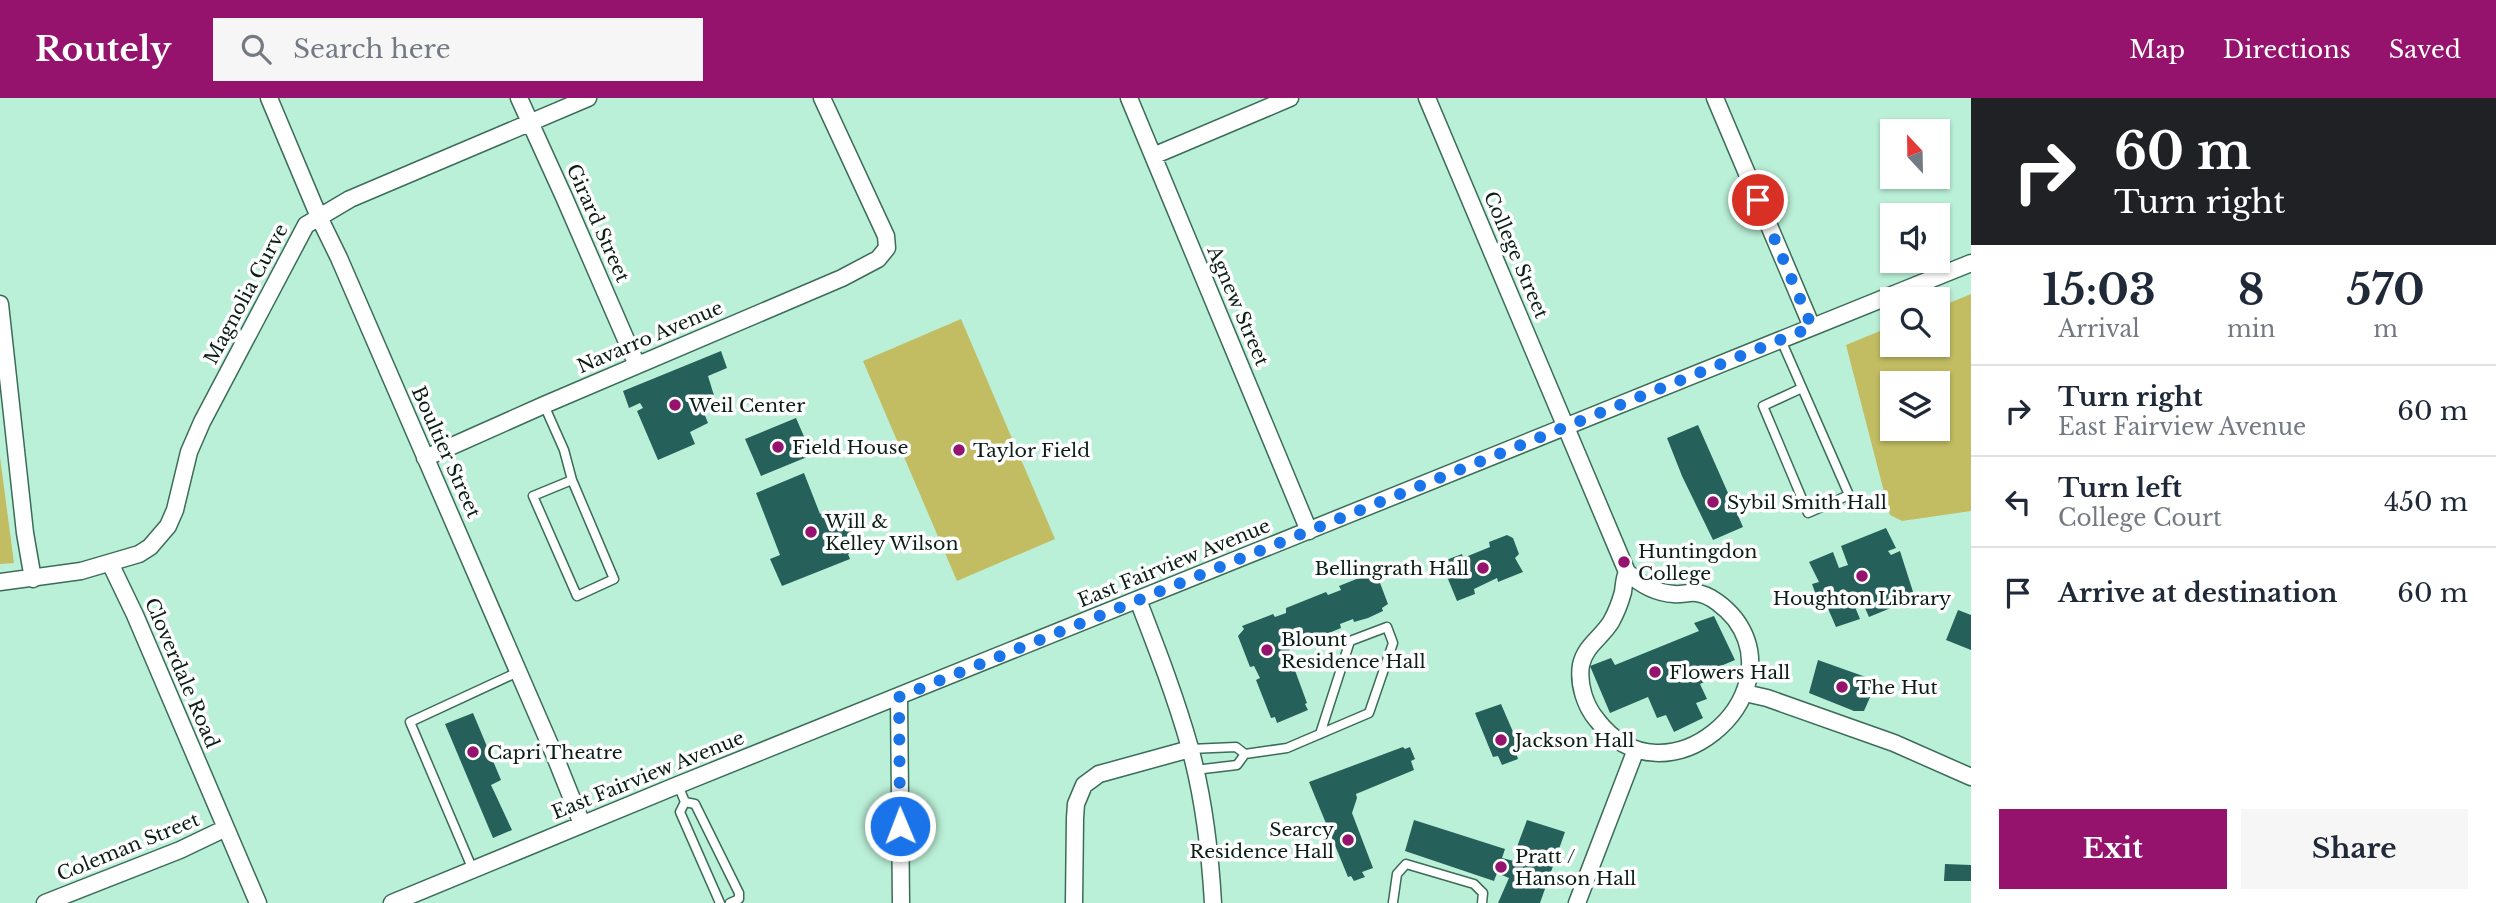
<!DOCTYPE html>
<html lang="en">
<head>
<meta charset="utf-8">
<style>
	:root { --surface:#fff; --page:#f6f6f7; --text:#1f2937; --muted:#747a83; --line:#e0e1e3; --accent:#95136c }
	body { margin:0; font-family:"Libre Baskerville",serif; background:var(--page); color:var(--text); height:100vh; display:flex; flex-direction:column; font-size:26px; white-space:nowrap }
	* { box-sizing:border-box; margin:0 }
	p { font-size:23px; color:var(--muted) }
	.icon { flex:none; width:38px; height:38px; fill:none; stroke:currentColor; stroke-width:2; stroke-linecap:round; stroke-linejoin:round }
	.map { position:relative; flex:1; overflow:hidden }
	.sheet { display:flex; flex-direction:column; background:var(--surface); width:525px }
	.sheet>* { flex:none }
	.top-card { background:#202124; color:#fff; overflow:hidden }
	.needle { width:46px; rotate:338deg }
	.tools { position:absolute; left:1880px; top:21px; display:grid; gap:14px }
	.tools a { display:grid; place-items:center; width:70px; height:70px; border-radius:0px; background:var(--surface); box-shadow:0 2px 5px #0004; font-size:35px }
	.pin { position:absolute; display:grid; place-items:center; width:60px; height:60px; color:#fff; margin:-30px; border:4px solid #fff; border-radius:50%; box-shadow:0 2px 7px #0007 }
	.me { position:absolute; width:77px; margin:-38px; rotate:359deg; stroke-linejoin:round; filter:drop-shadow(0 0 5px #0008) }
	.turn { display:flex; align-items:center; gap:24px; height:147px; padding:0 28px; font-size:32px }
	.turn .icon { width:91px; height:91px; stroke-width:2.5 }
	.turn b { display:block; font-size:49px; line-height:60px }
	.eta { display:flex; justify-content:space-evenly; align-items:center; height:119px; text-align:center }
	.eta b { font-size:42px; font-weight:800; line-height:49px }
	.button { display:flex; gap:14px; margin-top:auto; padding:14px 28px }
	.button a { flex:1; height:80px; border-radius:0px; background:var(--accent); color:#fff; font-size:28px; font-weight:800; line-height:80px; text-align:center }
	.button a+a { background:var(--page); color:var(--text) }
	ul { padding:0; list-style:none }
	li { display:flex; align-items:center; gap:21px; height:91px; padding:0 28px; border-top:2px solid var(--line) }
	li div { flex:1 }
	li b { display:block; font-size:26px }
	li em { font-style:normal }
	header { display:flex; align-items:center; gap:42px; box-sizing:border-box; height:98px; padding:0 35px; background:var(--accent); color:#fff }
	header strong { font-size:33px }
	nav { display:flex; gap:38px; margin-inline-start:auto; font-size:24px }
	.search { width:490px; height:63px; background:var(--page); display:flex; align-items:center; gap:18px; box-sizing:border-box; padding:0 24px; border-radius:0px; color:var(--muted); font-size:26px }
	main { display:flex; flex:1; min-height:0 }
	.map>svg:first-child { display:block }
	.green { fill:#c2bd63; fill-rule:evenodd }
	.building { fill:#25615a }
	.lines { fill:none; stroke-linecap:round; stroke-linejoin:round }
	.lane-casing { stroke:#3b6c58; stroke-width:11 }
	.street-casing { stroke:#3b6c58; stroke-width:19 }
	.lane { stroke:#fff; stroke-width:8 }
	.street { stroke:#fff; stroke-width:16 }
	.route { stroke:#1a73e8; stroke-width:12; stroke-dasharray:0 21.6 }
	.poi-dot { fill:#95136c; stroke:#fff; stroke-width:2.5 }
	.labels { text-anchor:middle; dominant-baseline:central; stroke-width:7; stroke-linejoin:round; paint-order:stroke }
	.street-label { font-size:19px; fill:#0b1f17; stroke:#fff }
	.poi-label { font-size:19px; fill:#0b1f17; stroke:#fff; text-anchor:start }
</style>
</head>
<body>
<header>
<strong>Routely</strong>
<div class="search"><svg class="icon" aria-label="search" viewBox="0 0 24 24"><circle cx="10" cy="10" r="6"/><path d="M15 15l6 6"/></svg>Search here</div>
<nav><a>Map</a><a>Directions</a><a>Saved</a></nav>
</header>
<main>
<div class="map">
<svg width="1971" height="805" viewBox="0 0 1971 805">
	<rect width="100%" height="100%" fill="#bbf0d8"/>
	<path class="green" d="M1971 196V413L1902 423 1890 417 1846 247 1892 228V247H1937V210ZM1892 285H1937V331H1892Z
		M961 221 1055 441 957 483 863 263Z
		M0 359 14 465 0 466Z"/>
	<path class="building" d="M721 253 727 270 708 278 716 304 702 310 708 325 690 334 695 346 658 362 637 313 643 310 640 305 629 310 623 293Z
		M796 320 812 357 761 378 745 341Z
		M1698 327 1743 429 1713 442 1682 378 1667 340Z
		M804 375 820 416 828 412 830 417 842 413 859 451 848 456 850 461 782 488 770 461 780 457 756 395Z
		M1886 430 1896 450 1888 453 1891 457 1900 453 1915 500 1869 519 1861 501 1853 504 1860 521 1836 529 1826 506 1820 508 1812 486 1819 484 1809 464 1833 454 1839 470 1848 467 1841 448Z
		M1507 437 1513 440 1519 456 1515 460 1523 474 1498 484 1497 480 1474 491 1475 496 1457 503 1441 464 1462 456 1463 460 1490 449 1489 444Z
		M1369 476 1370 480 1377 477 1388 506 1382 510 1383 513 1368 520 1354 524 1353 521 1340 526 1341 530 1300 547 1298 543 1290 546 1289 557 1285 559 1289 568 1293 567 1307 605 1305 606 1308 612 1277 625 1275 619 1271 620 1256 582 1260 580 1254 568 1250 569 1238 538 1244 531 1242 528 1273 516 1275 519 1286 515V510L1326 494 1328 497 1341 492 1339 488Z
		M1958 512 1971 517V552L1946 542Z
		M1714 518 1735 562 1716 570 1719 577 1700 586 1707 601 1696 605 1703 620 1674 634 1666 617 1657 620 1648 599 1610 615 1590 568 1611 560 1615 567 1699 533 1694 525Z
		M1818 562 1877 583 1864 613H1854L1809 595Z
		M1501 606 1520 650 1515 652 1518 661 1502 667 1498 658 1493 659 1475 615Z
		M473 615 501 682 491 687 512 732 493 740 445 626Z
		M1403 649 1405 651 1410 649 1415 661 1411 663 1414 672 1356 696 1357 700 1352 715 1373 770 1362 774 1365 779 1354 783 1351 778 1348 779 1309 684Z
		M1414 722 1505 751 1502 760 1514 763 1518 746 1527 722 1565 734 1540 805H1498L1509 780 1497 775 1494 783 1405 753Z
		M1945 766 1971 767V783H1944Z"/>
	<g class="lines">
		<g class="lane-casing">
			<path id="lane" d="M1781 242 1849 397 1808 415 1763 308 1802 290
				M544 307 564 352 572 382 614 481 577 498 533 398 572 382
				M1190 651 1236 649 1245 656 1237 667 1195 672
				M1245 656 1287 650 1369 615 1393 545 1387 529 1350 543 1320 636
				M678 687 685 704 680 714 720 805
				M685 704 695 706 739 795V801L730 805
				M473 772 410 624 518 574
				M1393 804 1397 776 1406 766 1474 786 1483 795 1482 805"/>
		</g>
		<g class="street-casing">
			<path id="street" d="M269 0 319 119 339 160 554 656 582 726
				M519 0 564 99 637 267
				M1129 0 1309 433
				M1427 0 1627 474C1640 486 1656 495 1674 496 1681 497 1689 494 1696 495 1710 496 1726 510 1735 521 1794 600 1665 711 1597 622 1585 608 1578 586 1581 567 1585 548 1601 540 1611 524 1616 515 1620 505 1623 494 1624 487 1624 481 1627 474
				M1715 0 1812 229
				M1153 58 1290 0
				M0 206 25 435 33 481
				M425 360 544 307 842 180 878 161 887 150 886 138 822 0
				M110 465 135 517 258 805
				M0 484 81 473 139 456 150 449 168 428 175 412 189 354 202 324 306 127 350 101 588 0
				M1138 502C1157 551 1176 600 1190 650 1204 701 1210 753 1213 805
				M1745 595 1767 600 1894 645 1971 679
				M899 599 901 805
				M45 805 180 752 226 730
				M392 805 678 687 1971 165
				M1074 805 1075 720 1076 706 1084 687 1099 676 1190 651
				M1577 805 1635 654"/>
		</g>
		<use href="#lane" class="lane"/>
		<use href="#street" class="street"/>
	</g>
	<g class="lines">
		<path class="route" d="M900 728 899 599 1812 229 1758 102"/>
	</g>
	<g class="poi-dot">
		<circle cx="675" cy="307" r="7"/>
		<circle cx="778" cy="349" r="7"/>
		<circle cx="959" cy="352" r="7"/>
		<circle cx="1713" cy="404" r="7"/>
		<circle cx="811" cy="434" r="7"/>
		<circle cx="1624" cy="464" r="7"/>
		<circle cx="1483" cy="470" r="7"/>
		<circle cx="1862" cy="478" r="7"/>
		<circle cx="1267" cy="552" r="7"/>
		<circle cx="1655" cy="574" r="7"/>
		<circle cx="1842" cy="589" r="7"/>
		<circle cx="1501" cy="642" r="7"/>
		<circle cx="473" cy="654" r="7"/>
		<circle cx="1348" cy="742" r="7"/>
		<circle cx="1501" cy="769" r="7"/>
	</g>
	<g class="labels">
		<g class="street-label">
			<text transform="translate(598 125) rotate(66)">Girard Street</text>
			<text transform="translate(1516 157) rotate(67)">College Street</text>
			<text transform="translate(246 196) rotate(-62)">Magnolia Curve</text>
			<text transform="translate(1238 208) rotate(67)">Agnew Street</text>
			<text transform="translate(650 239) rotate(-23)">Navarro Avenue</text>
			<text transform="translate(446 354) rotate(66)">Boultier Street</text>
			<text transform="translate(1174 465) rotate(-22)">East Fairview Avenue</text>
			<text transform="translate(182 575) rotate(67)">Cloverdale Road</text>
			<text transform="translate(648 677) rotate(-22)">East Fairview Avenue</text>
			<text transform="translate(128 749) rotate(-22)">Coleman Street</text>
		</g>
		<g class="poi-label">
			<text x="689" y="307">Weil Center</text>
			<text x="792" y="349">Field House</text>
			<text x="973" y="352">Taylor Field</text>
			<text x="1727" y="404">Sybil Smith Hall</text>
			<text x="825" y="423">Will &amp;<tspan x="825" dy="22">Kelley Wilson</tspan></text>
			<text x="1638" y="453">Huntingdon<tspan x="1638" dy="22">College</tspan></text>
			<text x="1469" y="470" text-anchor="end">Bellingrath Hall</text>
			<text x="1862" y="500" text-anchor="middle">Houghton Library</text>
			<text x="1281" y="541">Blount<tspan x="1281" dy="22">Residence Hall</tspan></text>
			<text x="1669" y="574">Flowers Hall</text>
			<text x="1856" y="589">The Hut</text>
			<text x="1515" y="642">Jackson Hall</text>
			<text x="487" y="654">Capri Theatre</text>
			<text x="1334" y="731" text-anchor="end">Searcy<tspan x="1334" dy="22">Residence Hall</tspan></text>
			<text x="1515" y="758">Pratt /<tspan x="1515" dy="22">Hanson Hall</tspan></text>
		</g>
	</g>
</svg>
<div class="tools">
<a><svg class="needle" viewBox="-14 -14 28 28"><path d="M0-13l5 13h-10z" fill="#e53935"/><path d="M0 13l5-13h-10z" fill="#747a83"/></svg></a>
<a><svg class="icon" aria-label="sound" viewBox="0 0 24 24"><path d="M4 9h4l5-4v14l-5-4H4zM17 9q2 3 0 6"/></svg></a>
<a><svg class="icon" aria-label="search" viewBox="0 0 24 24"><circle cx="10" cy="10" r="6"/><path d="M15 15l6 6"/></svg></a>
<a><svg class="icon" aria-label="layers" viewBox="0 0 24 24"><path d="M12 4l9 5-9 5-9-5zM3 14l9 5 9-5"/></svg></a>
</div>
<div class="pin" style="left:1758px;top:102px;background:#d93025"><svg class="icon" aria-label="arrive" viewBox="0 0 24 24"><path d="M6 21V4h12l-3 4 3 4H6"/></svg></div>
<svg class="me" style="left:900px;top:728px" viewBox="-20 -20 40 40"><circle r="17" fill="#1a73e8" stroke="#fff" stroke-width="3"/><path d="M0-11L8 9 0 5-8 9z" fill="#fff"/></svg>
</div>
<section class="sheet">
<div class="top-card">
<div class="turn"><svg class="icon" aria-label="right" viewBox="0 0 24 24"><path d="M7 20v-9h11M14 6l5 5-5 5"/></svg><div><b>60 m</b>Turn right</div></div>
</div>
<div class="eta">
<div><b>15:03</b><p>Arrival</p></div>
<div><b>8</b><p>min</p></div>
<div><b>570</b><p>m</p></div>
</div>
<ul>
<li><svg class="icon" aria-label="right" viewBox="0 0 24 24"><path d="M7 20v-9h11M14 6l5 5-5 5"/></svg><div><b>Turn right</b><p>East Fairview Avenue</p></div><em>60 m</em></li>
<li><svg class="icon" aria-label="left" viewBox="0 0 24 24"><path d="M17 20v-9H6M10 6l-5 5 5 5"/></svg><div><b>Turn left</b><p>College Court</p></div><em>450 m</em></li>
<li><svg class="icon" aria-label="arrive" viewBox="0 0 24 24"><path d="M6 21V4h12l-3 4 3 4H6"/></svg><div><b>Arrive at destination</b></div><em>60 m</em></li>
</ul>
<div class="button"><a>Exit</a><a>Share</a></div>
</section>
</main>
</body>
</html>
